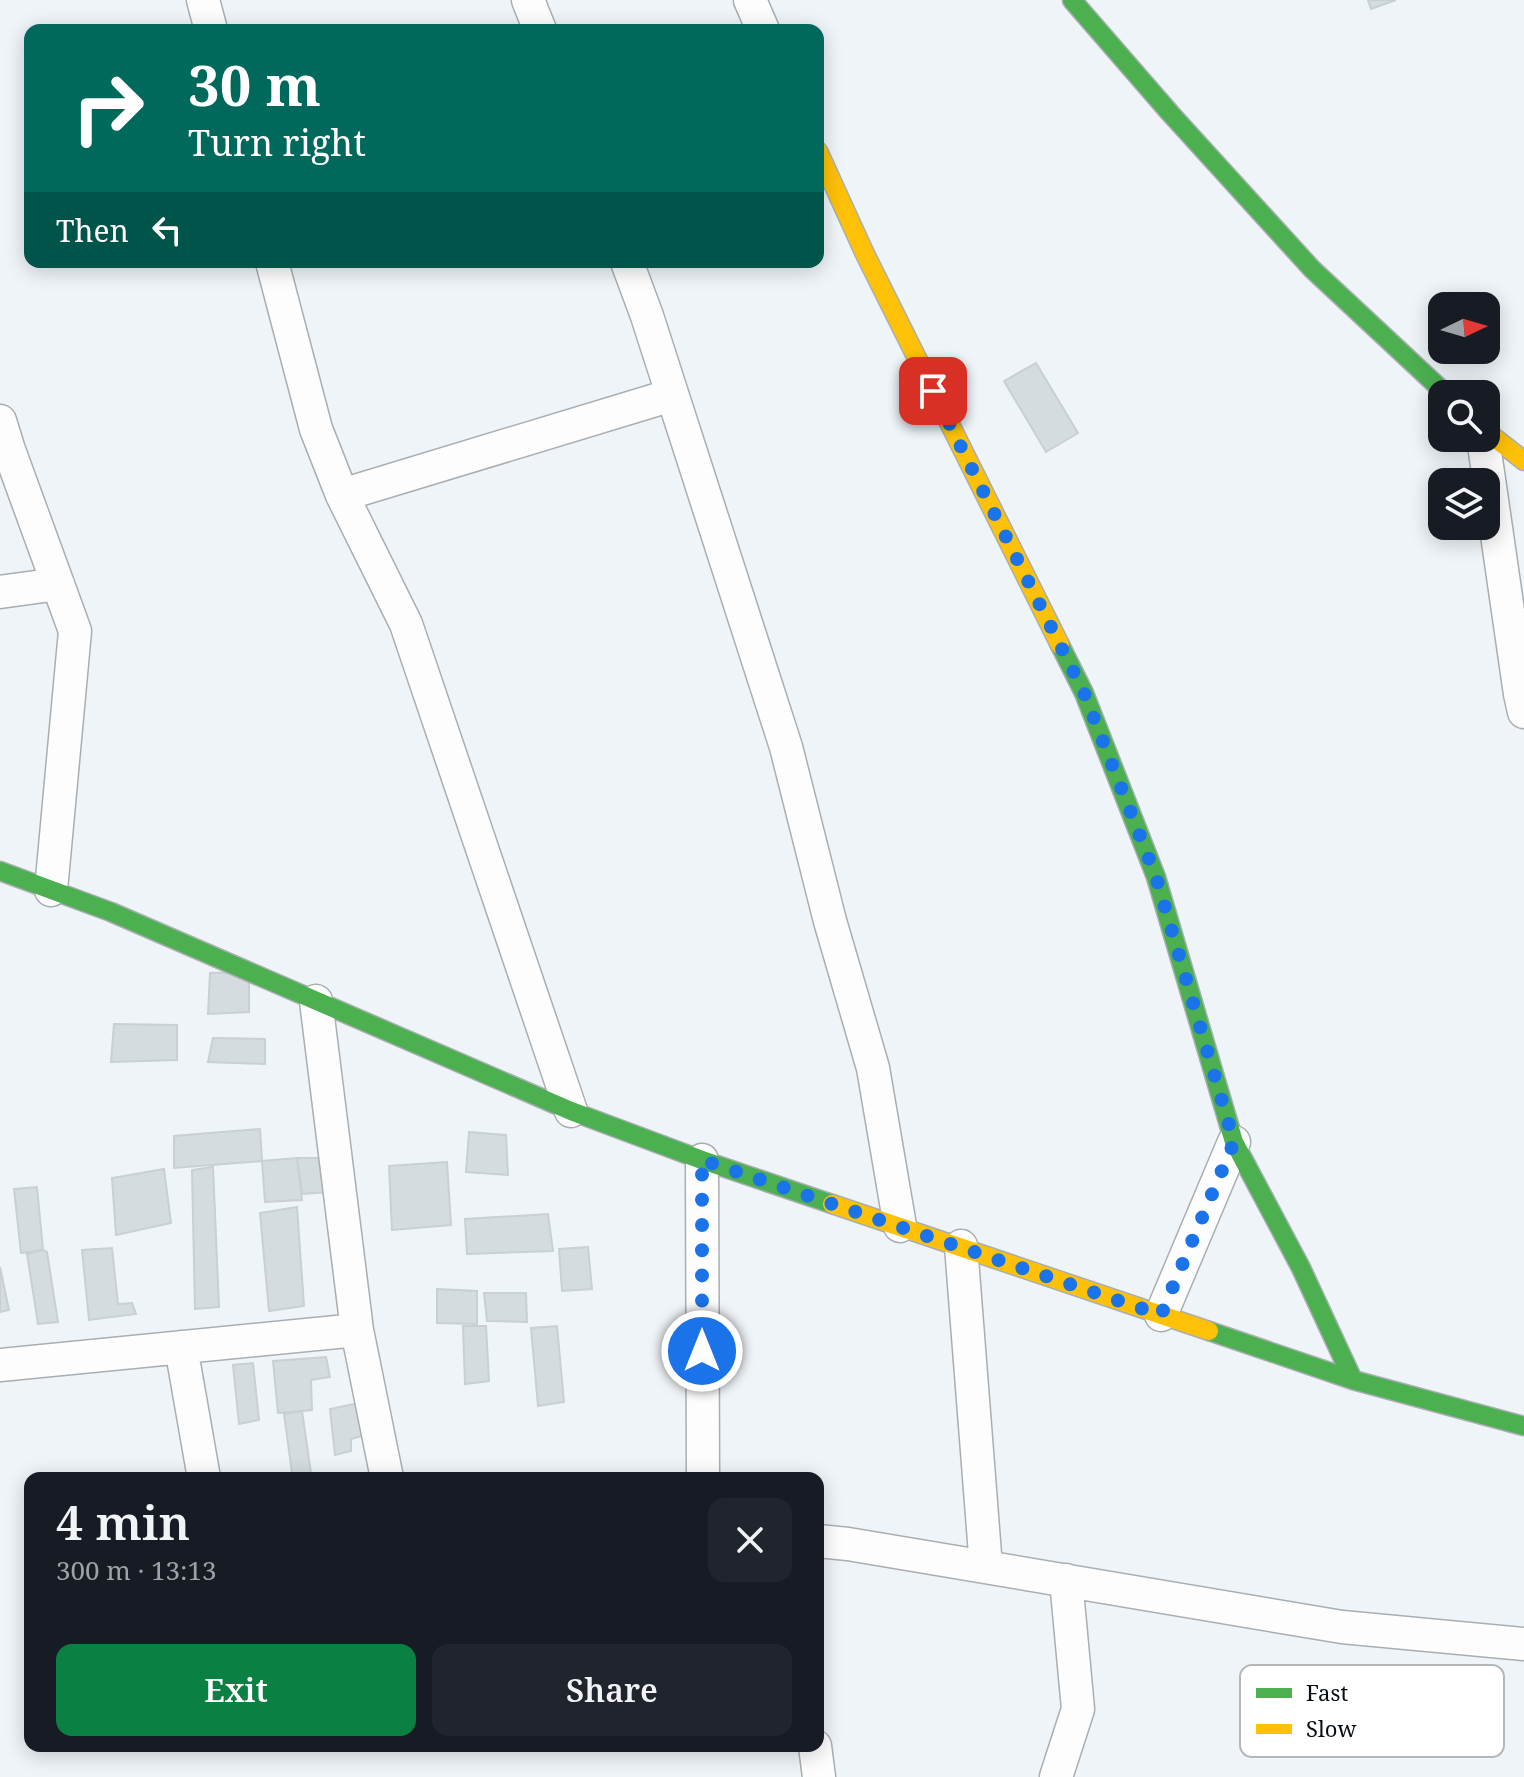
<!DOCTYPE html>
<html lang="en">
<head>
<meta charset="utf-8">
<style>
	:root { --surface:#171b24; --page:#20242c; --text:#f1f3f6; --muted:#9ea1a6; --accent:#0b8043 }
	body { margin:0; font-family:"Noto Serif",serif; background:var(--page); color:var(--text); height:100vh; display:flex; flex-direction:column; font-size:30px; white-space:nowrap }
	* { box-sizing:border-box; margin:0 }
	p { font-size:26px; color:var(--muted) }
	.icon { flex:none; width:44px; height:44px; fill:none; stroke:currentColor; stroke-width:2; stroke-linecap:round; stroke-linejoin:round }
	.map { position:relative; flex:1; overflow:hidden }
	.panel { position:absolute; left:24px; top:1472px; width:800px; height:280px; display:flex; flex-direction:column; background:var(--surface); border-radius:16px; box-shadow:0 4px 20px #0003 }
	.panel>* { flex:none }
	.banner { position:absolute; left:24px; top:24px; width:800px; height:244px; border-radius:16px; box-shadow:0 4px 20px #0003; background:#00695c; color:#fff; overflow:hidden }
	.needle { width:52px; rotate:85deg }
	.fabs { position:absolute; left:1428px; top:292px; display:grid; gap:16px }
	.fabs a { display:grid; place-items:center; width:72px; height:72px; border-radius:16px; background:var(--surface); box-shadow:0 4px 20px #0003; font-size:40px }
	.pin { position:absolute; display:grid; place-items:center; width:68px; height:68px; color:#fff; margin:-34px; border-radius:16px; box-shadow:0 4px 12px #0006 }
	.me { position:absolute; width:88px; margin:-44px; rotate:0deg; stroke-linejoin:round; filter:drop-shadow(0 0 6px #0008) }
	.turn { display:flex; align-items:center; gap:28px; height:168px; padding:0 32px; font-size:36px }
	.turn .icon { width:104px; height:104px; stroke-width:2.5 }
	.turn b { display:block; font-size:56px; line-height:68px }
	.then { display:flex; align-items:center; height:76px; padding:0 32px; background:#0003; gap:16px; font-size:30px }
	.round { display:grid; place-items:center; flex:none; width:84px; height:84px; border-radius:16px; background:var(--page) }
	.overview { display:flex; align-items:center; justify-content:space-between; height:136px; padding:0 32px }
	h1 { font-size:48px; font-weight:600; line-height:60px }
	.action { display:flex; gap:16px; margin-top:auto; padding:16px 32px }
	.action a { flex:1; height:92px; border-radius:16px; background:var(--accent); color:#fff; font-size:32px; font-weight:600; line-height:92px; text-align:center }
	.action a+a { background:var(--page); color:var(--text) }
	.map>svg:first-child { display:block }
	.building { fill:#d4dce0; stroke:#c8d0d4; stroke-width:2 }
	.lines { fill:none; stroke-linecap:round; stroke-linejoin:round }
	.street-casing { stroke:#a8aeb2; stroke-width:35 }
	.fast-casing { stroke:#a8aeb2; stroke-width:21 }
	.slow-casing { stroke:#a8aeb2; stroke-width:21 }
	.street { stroke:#fdfdfe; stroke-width:32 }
	.fast { stroke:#4caf50; stroke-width:18 }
	.slow { stroke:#ffc107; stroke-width:18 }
	.route { stroke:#1a73e8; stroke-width:14; stroke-dasharray:0 25.2 }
	.key { fill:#fff; stroke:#b4b7b8; stroke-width:2 }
	.key-label { font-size:22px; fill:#060e14 }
</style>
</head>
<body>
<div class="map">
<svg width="1524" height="1777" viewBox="0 0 1524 1777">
	<rect width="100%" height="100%" fill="#eff4f8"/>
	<path class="building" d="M1368 0H1396L1371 9Z
		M1036 363 1078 433 1046 452 1004 381Z
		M249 972V1012L208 1014 210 973Z
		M114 1024 177 1025V1060L111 1062Z
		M213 1038 265 1039V1064L208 1062Z
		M260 1129 262 1161 174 1168V1136Z
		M469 1132 506 1135 508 1175 466 1172Z
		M297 1158 302 1200 265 1202 262 1161Z
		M297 1158H329L330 1192 302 1194Z
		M447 1162 451 1225 392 1230 389 1166Z
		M213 1167 219 1307 195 1309 192 1170Z
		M164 1169 171 1223 116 1235 112 1178Z
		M37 1187 43 1250 21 1253 14 1189Z
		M297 1207 304 1306 269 1311 260 1213Z
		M548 1214 553 1251 467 1254 465 1219Z
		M588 1247 592 1289 562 1291 559 1249Z
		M112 1248 118 1304 132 1303 136 1314 89 1320 82 1250Z
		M43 1250 47 1252 58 1322 38 1324 27 1254Z
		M0 1267 9 1310 0 1312Z
		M437 1289 477 1291V1324L437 1323Z
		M484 1293H526L527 1322 487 1321Z
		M463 1326H486L489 1381 465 1384Z
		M557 1326 564 1402 538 1406 531 1328Z
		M326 1357 330 1377 311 1380 312 1410 278 1413 273 1361Z
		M253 1363 259 1420 239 1424 233 1365Z
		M359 1403 362 1436 351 1439V1451L335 1455 330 1409Z
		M302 1411 311 1473H292L284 1414Z"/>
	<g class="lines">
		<g class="street-casing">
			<path id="street" d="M203 0 211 30
				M528 0 540 30
				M750 0 763 30
				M272 262 316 429 342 495 406 624 571 1111
				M627 262 647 316 786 747 830 921 873 1068 900 1226
				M0 421 9 450 75 631 51 890
				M1483 438 1520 694 1524 712
				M342 495 672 395
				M0 592 58 584
				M316 1001 357 1330 387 1478
				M702 1160 703 1478
				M961 1246 986 1567
				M1161 1315 1234 1142
				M181 1347 204 1478
				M0 1365 357 1330
				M818 1541 848 1544 1342 1627 1524 1644
				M815 1746 819 1777
				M1056 1777 1078 1709 1066 1580"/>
		</g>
		<g class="fast-casing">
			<path id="fast" d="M1072 0 1170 113 1312 269 1446 394
				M1060 645 1084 693 1156 877 1234 1142 1301 1268 1353 1380
				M0 871 111 912 571 1111 702 1160 832 1204
				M1209 1331 1353 1380 1524 1426"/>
		</g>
		<g class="slow-casing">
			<path id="slow" d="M818 151 865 254 1060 645
				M1486 431 1524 461
				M832 1204 1209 1331"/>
		</g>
		<use href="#street" class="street"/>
		<use href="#fast" class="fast"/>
		<use href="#slow" class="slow"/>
	</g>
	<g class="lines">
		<path class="route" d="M702 1351V1160L1161 1315 1234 1142 1156 877 1084 693 933 391"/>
	</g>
	<rect x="1240" y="1665" width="264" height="92" rx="12" class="key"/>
	<rect x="1256" y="1688" width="36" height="10" fill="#4caf50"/>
	<rect x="1256" y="1724" width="36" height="10" fill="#ffc107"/>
	<g class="key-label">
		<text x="1306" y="1701">Fast</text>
		<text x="1306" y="1737">Slow</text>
	</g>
</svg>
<div class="fabs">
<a><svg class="needle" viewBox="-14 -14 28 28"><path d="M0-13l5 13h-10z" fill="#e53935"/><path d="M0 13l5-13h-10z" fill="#9ea1a6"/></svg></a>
<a><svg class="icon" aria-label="search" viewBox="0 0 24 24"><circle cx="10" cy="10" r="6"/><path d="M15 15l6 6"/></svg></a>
<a><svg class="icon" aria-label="layers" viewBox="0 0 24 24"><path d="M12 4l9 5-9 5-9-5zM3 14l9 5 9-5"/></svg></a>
</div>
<div class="pin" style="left:933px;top:391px;background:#d93025"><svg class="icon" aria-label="arrive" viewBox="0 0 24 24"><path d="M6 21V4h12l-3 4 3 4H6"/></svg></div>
<svg class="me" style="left:702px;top:1351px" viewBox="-20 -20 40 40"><circle r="17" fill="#1a73e8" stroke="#fff" stroke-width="3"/><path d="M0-11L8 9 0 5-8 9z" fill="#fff"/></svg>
<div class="banner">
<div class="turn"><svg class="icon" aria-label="right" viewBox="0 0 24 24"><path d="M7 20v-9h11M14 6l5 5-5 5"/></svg><div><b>30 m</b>Turn right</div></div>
<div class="then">Then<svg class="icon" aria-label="left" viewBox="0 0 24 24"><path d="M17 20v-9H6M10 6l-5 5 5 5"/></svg></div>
</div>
<section class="panel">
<div class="overview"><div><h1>4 min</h1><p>300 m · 13:13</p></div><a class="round"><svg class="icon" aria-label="close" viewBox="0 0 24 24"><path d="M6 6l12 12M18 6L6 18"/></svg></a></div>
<div class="action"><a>Exit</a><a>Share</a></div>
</section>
</div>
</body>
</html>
